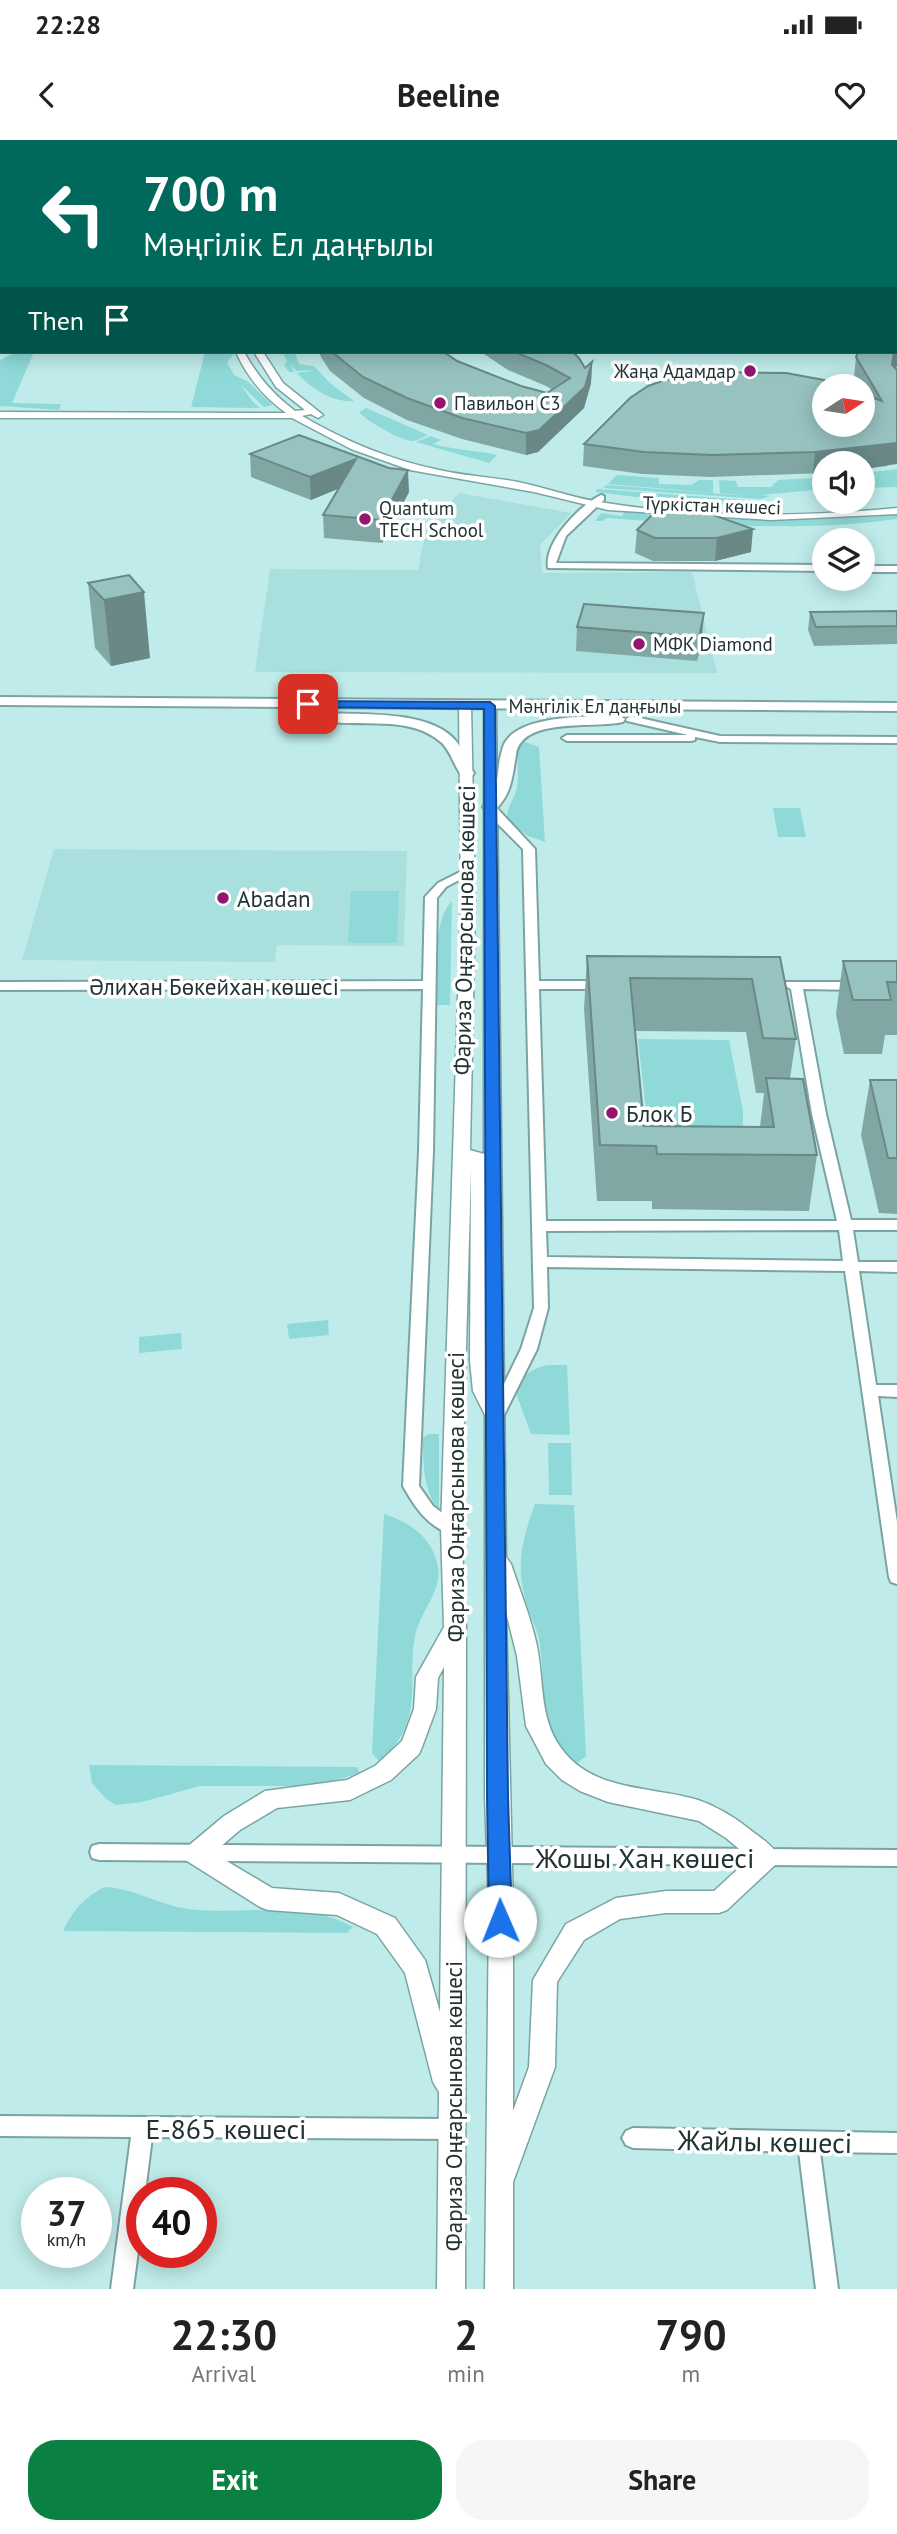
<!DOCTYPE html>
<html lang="en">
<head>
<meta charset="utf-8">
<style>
	:root { --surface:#fff; --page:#f6f6f6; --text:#222; --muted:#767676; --accent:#0b8043 }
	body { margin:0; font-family:"PT Sans",sans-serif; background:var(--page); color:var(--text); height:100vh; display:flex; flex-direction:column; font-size:26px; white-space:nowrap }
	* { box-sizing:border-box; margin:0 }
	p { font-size:23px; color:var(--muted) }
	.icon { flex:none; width:38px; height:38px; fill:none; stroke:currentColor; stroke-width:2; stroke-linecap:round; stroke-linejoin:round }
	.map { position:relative; height:2149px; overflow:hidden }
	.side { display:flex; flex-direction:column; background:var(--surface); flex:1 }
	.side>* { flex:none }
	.hud { position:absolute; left:0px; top:0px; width:898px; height:214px; box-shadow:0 4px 18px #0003; background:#00695c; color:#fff; overflow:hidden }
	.needle { width:46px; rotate:78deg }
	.controls { position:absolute; left:812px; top:234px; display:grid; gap:14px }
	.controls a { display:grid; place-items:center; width:63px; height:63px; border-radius:50%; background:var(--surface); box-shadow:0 4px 18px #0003; font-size:35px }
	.speed { position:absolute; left:21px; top:2037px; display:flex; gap:14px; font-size:35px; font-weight:700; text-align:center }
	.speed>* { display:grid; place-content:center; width:91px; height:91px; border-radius:50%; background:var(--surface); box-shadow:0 4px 18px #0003; line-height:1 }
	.speed small { font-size:18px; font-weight:400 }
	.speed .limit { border:10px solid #d22; background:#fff; color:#111 }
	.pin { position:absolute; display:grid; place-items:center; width:60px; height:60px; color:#fff; margin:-30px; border-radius:14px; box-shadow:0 4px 10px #0006 }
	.me { position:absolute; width:77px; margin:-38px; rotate:359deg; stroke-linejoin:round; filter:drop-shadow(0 0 5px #0008) }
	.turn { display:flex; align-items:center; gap:24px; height:147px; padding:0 28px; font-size:32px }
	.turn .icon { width:91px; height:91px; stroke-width:2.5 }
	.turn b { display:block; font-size:49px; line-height:60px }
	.then { display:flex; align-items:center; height:66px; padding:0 28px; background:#0003; gap:14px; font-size:26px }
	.eta { display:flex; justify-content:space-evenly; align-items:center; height:119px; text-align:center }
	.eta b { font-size:42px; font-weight:800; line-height:49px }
	.action { display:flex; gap:14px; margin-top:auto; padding:14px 28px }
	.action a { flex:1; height:80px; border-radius:28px; background:var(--accent); color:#fff; font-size:28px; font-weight:800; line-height:80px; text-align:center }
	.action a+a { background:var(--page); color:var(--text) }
	.status { display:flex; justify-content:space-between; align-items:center; height:49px; padding:0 35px; background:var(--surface); direction:ltr }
	.status svg { height:19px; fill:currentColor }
	header { display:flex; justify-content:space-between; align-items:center; height:91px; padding:0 28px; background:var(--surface); font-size:32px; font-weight:800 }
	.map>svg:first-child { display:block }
	.built { fill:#a9dfdd }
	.green { fill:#8fdad8 }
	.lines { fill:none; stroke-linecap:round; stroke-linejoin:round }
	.minor-casing { stroke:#7aa4a3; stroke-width:4 }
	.tertiary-casing { stroke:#7aa4a3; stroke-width:3 }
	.secondary-casing { stroke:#7aa4a3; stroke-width:4 }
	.minor { fill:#fff; fill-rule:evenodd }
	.tertiary { fill:#fff; fill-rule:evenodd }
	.secondary { fill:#fff; fill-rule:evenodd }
	.wall { fill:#81a7a5; fill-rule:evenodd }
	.shaded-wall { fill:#698886 }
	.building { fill:#96c2c0; stroke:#698886; stroke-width:2 }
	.route { fill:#1a73e8; stroke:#114b97; stroke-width:2 }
	.poi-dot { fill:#93156f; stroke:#fff; stroke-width:2.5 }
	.labels { text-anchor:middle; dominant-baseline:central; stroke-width:7; stroke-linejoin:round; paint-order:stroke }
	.far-poi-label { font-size:19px; fill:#213332; stroke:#fff; text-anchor:start }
	.far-street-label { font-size:19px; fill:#213332; stroke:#fff }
	.poi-label { font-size:23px; fill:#213332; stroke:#fff; text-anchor:start }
	.street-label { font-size:23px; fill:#213332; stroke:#fff }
	.near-street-label { font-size:28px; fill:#213332; stroke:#fff }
</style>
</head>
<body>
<div class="status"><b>22:28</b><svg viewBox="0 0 49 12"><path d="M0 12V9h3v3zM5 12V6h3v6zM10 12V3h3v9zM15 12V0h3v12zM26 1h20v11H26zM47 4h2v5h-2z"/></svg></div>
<header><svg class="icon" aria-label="back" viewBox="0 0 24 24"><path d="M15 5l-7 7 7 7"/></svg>Beeline<svg class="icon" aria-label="heart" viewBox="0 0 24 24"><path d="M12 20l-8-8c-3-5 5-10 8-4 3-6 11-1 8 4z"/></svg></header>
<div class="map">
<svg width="897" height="2149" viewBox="0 0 897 2149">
	<rect width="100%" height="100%" fill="#bfecea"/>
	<path class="built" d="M459 353 571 373 540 405 542 433 692 432 717 533 255 532 270 429 418 430 426 390Z
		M54 709 407 711 404 806 277 805 275 822 22 820Z"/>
	<path class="green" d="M17 212H34L12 263 61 264 59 270 0 266V220Z
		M205 212H232L233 215 227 222 234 235 247 241 273 265 264 267 240 244 253 262 260 268 191 267Z
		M283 212H307L295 214 299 224 314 226 331 244 354 261C333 263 310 248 297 233L316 230 296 231 290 223 294 232H289L284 225 287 222Z
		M366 268 428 295C424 297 417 301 412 301 401 301 365 280 359 272Z
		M431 296 441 300 433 304C455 310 475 310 497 315L489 323 416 302Z
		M897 329V347L863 348V333Z
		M617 335 659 338V344L691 345 699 340H713V353L608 344Z
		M814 338 819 345 813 350 761 355 770 356 761 359 603 348 606 345 751 356 720 353 719 340 736 341 738 347H771L778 340Z
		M597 349 760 361C717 370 641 357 595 352Z
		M625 371C716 380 806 381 897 375V379C802 392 702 385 607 378L602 381H595L601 373 622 376Z
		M520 600 539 607 545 702 528 696 507 680C506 666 515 660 517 647 520 631 515 617 520 600Z
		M773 668H800L806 697H778Z
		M351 751H399L397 803H348Z
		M452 761 450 865H437C438 836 431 782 452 761Z
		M638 899 729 900 743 971V1025H652Z
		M328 1180 329 1195 289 1199 287 1184Z
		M181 1193 182 1209 139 1213V1197Z
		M547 1225H567L570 1295 531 1294 517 1256C513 1238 532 1229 547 1225Z
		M428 1294H439V1371C423 1349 423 1324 423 1298Z
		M548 1303H571L572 1355H549Z
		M535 1364 574 1365 586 1616 575 1625C534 1582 547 1557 540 1505 539 1493 532 1481 528 1469 515 1427 521 1403 535 1364Z
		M384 1374C410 1382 433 1398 438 1427 442 1450 421 1472 416 1492 408 1523 418 1559 405 1588 399 1602 390 1612 379 1621L372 1613Z
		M89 1625 357 1627 360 1633 316 1646H200L142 1662 116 1665 106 1659 92 1643Z
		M104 1747C134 1748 159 1765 188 1769 244 1776 302 1758 353 1787L347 1793 63 1791C73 1770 84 1758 104 1747Z"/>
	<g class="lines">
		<g class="minor-casing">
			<path id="minor" d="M264 0H270V2H264Z
				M601 355 604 356V360L566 396 556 423 824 425V431L548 428C544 402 579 366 601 355Z
				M863 426H897V432H863Z
				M631 576 720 596 897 597V603L720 602 695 597V600L691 601H567L562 598 567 595H688L627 581 626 579Z
				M490 664 494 665 535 709 539 841H605L611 845 605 849H539L546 1081H837L812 974 791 849 783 845 785 842H857L863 846 857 850 803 849 826 974 851 1080H897V1090H853L858 1122H897V1132L859 1131 876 1245H897V1257L878 1256 897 1382V1444L891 1442 889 1437 845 1131 547 1127 548 1168 537 1209 502 1279H492L489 1275 521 1209 534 1168 523 709 495 681 485 667ZM839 1090 843 1121 547 1117 546 1091Z
				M468 728 474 731 472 733 446 747 437 758 433 1011 419 1346 433 1366 457 1384 459 1388 457 1392 451 1394C428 1387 414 1366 403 1346L419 1011 423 849 0 850V842L423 841 425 757 438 743Z
				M99 1704 897 1710V1726L99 1720 92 1718 90 1712 92 1706Z
				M0 1976 453 1979 460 1982 463 1989 460 1996 453 1999 152 1997 145 2053H142V2081L133 2149H111L131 1997 0 1996Z
				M633 1988 897 1993V2013L820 2012 838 2149H816L799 2012 633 2008 626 2005 622 1998 626 1991Z"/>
		</g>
		<g class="tertiary-casing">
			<path id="tertiary" d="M70 0H78L69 2Z
				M586 0H594V2H586Z
				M896 64H897V68H896Z
				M0 104H2L0 113Z
				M2 129V136L0 137V130Z
				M236 212H244C258 237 273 254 295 271L305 270 276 247 254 212H263L283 243 323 275 318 278 311 274 302 276C345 301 390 320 439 330 465 336 492 337 518 342 547 348 576 359 606 363 699 378 803 377 897 368V374L771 380 608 370 534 352 410 330 351 309 292 278H0V272L286 273C263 256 247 237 236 212Z
				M465 561 471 565 475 763 470 1010 484 1014V566L490 562 496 566 506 1417 511 1424C520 1451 531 1478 537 1506 544 1541 539 1578 561 1608 592 1652 652 1646 698 1660 718 1667 736 1678 753 1692 763 1699 774 1707 779 1718L775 1725 727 1770 719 1773H666L620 1779 584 1800 557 1842 555 1927 513 2042V2149H485L489 1768 485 1657V1275L473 1251 470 1221 471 1028 461 1388 466 1488 465 2149H437L439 1952 433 1942 405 1833 377 1794 337 1775 268 1770 260 1767 187 1721 183 1714 187 1707 224 1676 265 1651 347 1640 375 1626 402 1601 414 1569 416 1537 444 1487 441 1388 461 763 459 565ZM506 1472 517 1516 526 1586 546 1624 562 1640 580 1651 608 1662 699 1681 726 1698 750 1718 714 1751H666L616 1758 566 1784 533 1840 529 1927 513 1971V1768ZM444 1527 440 1872 425 1820 395 1778 339 1753 272 1748 213 1713 240 1690 277 1668 350 1660 391 1640 419 1614 422 1607 436 1569 438 1538Z"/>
		</g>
		<g class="secondary-casing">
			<path id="secondary" d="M0 557 897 563V571L0 565Z
				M325 573C362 575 429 570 455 600 464 610 467 623 474 633L472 636H462C454 626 451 612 442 603 409 573 359 589 320 580V574Z
				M618 575 625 579 623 582C595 589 521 576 516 615 512 638 512 653 495 670H485L483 667C504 638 494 636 503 607 514 574 589 577 618 575Z"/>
		</g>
		<use href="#minor" class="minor"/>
		<use href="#tertiary" class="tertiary"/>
		<use href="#secondary" class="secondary"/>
	</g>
	<path class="wall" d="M319 212H444L457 221 521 246 547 253 553 250 546 246 508 230 481 212H573L585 228 592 222 591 243 584 268 538 312 526 315 462 299 407 280 364 258 330 231 321 217Z
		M698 212H738L724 213Z
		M856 217 895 228 887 326 863 329V324H824V333L710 337 642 334 583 326 584 304 863 285V247H859L854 238Z
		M250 314 409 352 382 403 324 398 323 375 338 349 311 360 251 337Z
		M674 369 751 412 715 421H653L635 413 637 390Z
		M129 435 150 518 111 526 95 508 88 443Z
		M584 464 702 497 697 521 576 511 577 487Z
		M897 471V504L814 506 808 490 810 472Z
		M587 816 780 817 796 899 790 938 817 1015 809 1071 652 1069V1061H597L584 869ZM635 891 746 892 756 953H764L760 987 644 986Z
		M843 821H897V895H885L882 914H844L836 874Z
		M870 940H897V1074L879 1073 861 995Z"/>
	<path class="shaded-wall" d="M897 208V227L892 231 889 246 894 212H896Z
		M592 222 591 243 584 268 538 312 526 315V293Z
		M897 303V324L863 329V324H824V333L813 334 815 312Z
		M356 319V341L311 360 310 337Z
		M408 330 409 352 382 403 381 380Z
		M753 389 751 412 715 421 717 398Z
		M144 452 150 518 111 526 104 460Z
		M704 473 702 497 697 521 699 497Z"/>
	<path class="building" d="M385 0H567L568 2H385Z
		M897 185V208L896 209V186Z
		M332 212H444L457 221 521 246 547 253 570 238 546 225 515 212H573L579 218 585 228 592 222 585 247 539 290 526 293 462 278 407 258 363 237Z
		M858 212H894L892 225 897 230V303L815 312 712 315 644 312 584 304 630 258 648 246 665 240 715 232 786 233 824 240 843 247H824V285H863V254L882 261 856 217Z
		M299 295 389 328 408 330 381 380 323 375 356 319 310 337 250 314Z
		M674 369 705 372 753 389 717 398H655L637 390 652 375Z
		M129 435 144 452 104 460 88 443Z
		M584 464 704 473 699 497 577 487Z
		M897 471V486L816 487 810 472Z
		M587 816 780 817 796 899 763 898 752 839 630 838 644 986 774 987 766 938 803 939 817 1015 657 1014 656 1006 600 1005Z
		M843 821H897V842H887L891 860H853Z
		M870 940H897V1018H888Z"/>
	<path class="route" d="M304 561 490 562 495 566 508 1657 512 1781 508 1788 500 1791 493 1788 489 1781 487 1657 484 569 308 567 302 564Z"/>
	<g class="poi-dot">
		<circle cx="750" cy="231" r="7"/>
		<circle cx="440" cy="263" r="7"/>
		<circle cx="365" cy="379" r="7"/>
		<circle cx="639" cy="504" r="7"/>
		<circle cx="223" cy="758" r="7"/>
		<circle cx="612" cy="973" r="7"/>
	</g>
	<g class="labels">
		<g class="far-poi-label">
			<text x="736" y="231" text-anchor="end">Жаңа Адамдар</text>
			<text x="454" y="263">Павильон С3</text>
			<text x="379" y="368">Quantum<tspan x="379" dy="22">TECH School</tspan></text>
			<text x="653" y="504">МФК Diamond</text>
		</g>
		<g class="far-street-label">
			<text transform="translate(712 365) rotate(2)">Түркістан көшесі</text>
			<text x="595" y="566">Мәңгілік Ел даңғылы</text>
		</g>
		<g class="poi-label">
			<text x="237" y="758">Abadan</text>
			<text x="626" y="973">Блок Б</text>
		</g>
		<g class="street-label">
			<text transform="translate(464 790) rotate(-89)">Фариза Оңғарсынова көшесі</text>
			<text x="214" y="846">Әлихан Бөкейхан көшесі</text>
			<text transform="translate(455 1357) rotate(-90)">Фариза Оңғарсынова көшесі</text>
			<text transform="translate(453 1966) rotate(-90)">Фариза Оңғарсынова көшесі</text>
		</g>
		<g class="near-street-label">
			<text x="645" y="1717">Жошы Хан көшесі</text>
			<text x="226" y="1988">Е-865 көшесі</text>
			<text transform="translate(765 2001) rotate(1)">Жайлы көшесі</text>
		</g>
	</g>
</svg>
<div class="controls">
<a><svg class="needle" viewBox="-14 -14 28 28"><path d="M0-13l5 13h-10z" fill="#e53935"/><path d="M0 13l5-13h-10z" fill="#767676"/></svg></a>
<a><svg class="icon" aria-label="sound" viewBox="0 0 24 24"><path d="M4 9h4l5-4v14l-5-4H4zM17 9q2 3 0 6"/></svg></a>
<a><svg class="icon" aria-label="layers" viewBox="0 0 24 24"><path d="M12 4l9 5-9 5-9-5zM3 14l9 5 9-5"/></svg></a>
</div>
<div class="speed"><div>37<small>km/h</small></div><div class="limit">40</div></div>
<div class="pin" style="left:308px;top:564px;background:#d93025"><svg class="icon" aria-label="arrive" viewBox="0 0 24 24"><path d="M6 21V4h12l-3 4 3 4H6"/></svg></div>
<svg class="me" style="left:500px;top:1781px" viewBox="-20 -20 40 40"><circle r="19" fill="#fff"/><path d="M0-13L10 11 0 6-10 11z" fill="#1a73e8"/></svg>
<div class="hud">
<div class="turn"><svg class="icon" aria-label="left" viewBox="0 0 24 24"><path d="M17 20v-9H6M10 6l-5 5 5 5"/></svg><div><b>700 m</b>Мәңгілік Ел даңғылы</div></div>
<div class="then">Then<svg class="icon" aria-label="arrive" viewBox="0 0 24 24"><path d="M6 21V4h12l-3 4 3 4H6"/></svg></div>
</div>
</div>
<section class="side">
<div class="eta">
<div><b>22:30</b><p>Arrival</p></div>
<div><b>2</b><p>min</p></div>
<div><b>790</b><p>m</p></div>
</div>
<div class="action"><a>Exit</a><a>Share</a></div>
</section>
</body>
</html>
